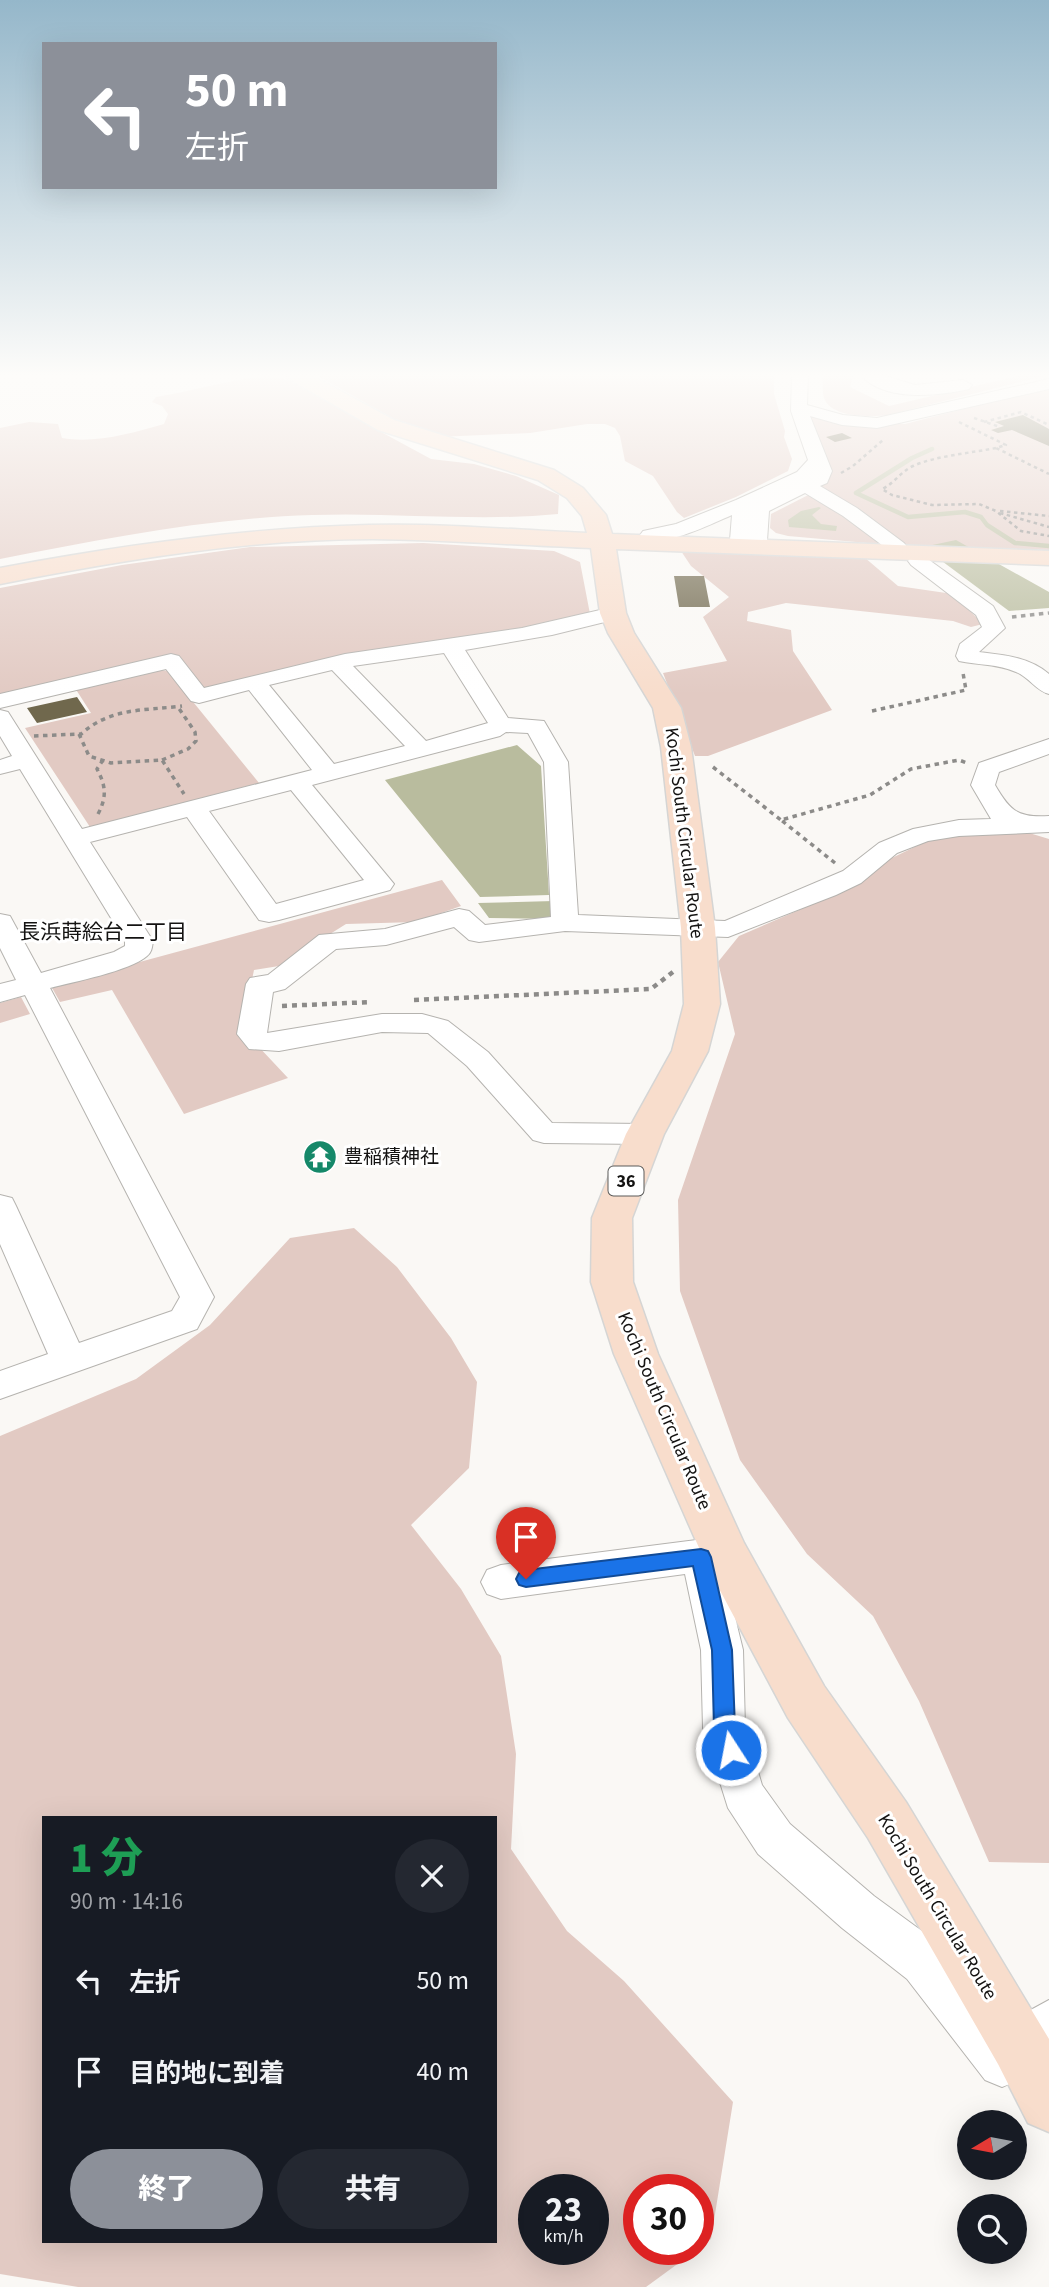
<!DOCTYPE html>
<html lang="ja">
<head>
<meta charset="utf-8">
<style>
	:root { --surface:#171b24; --page:#242831; --text:#f1f3f6; --muted:#9ea1a6; --accent:#8c9099 }
	body { margin:0; font-family:"Source Sans 3","Noto Sans JP",sans-serif; background:var(--page); color:var(--text); height:100vh; display:flex; flex-direction:column; font-size:26px; white-space:nowrap }
	* { box-sizing:border-box; margin:0 }
	p { font-size:23px; color:var(--muted) }
	.icon { flex:none; width:38px; height:38px; fill:none; stroke:currentColor; stroke-width:2; stroke-linecap:round; stroke-linejoin:round }
	.map { position:relative; flex:1; overflow:hidden }
	.side { position:absolute; left:42px; top:1816px; width:455px; height:427px; display:flex; flex-direction:column; background:var(--surface); border-radius:0px; box-shadow:0 7px 28px #0002 }
	.side>* { flex:none }
	.banner { position:absolute; left:42px; top:42px; width:455px; height:147px; border-radius:0px; box-shadow:0 7px 28px #0002; background:#8c9099; color:#fff; overflow:hidden }
	.needle { width:46px; rotate:260deg }
	.fabs { position:absolute; left:957px; top:2110px; display:grid; gap:14px }
	.fabs a { display:grid; place-items:center; width:70px; height:70px; border-radius:50%; background:var(--surface); box-shadow:0 7px 28px #0002; font-size:35px }
	.speed { position:absolute; left:518px; top:2174px; display:flex; gap:14px; font-size:35px; font-weight:700; text-align:center }
	.speed>* { display:grid; place-content:center; width:91px; height:91px; border-radius:50%; background:var(--surface); box-shadow:0 7px 28px #0002; line-height:1 }
	.speed small { font-size:18px; font-weight:400 }
	.speed .limit { border:10px solid #d22; background:#fff; color:#111 }
	.pin { position:absolute; display:grid; place-items:center; width:60px; height:60px; color:#fff; margin:-72px -30px; border-radius:50% 50% 50% 0; rotate:-45deg; box-shadow:0 0 7px #0007 }
	.pin .icon { rotate:45deg }
	.me { position:absolute; width:77px; margin:-38px; rotate:349deg; stroke-linejoin:round; filter:drop-shadow(0 0 5px #0008) }
	.turn { display:flex; align-items:center; gap:24px; height:147px; padding:0 28px; font-size:32px }
	.turn .icon { width:91px; height:91px; stroke-width:2.5 }
	.turn b { display:block; font-size:49px; line-height:60px }
	.round { display:grid; place-items:center; flex:none; width:74px; height:74px; border-radius:37px; background:var(--page) }
	.overview { display:flex; align-items:center; justify-content:space-between; height:119px; padding:0 28px }
	h1 { font-size:42px; font-weight:800; line-height:52px; color:#1e9e55 }
	.cta { display:flex; gap:14px; margin-top:auto; padding:14px 28px }
	.cta a { flex:1; height:80px; border-radius:42px; background:var(--accent); color:#fff; font-size:28px; font-weight:800; line-height:80px; text-align:center }
	.cta a+a { background:var(--page); color:var(--text) }
	ul { padding:0; list-style:none }
	li { display:flex; align-items:center; gap:21px; height:91px; padding:0 28px }
	li div { flex:1 }
	li b { display:block; font-size:26px }
	li em { font-style:normal }
	.map>svg:first-child { display:block }
	.green { fill:#e2cac3; fill-rule:evenodd }
	.water { fill:#b9bc9e }
	.lines { fill:none; stroke-linecap:round; stroke-linejoin:round }
	.stream { stroke:#b9bc9e; stroke-width:4.5 }
	.building { fill:#70684d }
	.minor-casing { stroke:#b5b3af; stroke-width:2 }
	.major-casing { stroke:#d5d5d4; stroke-width:3 }
	.path-far2 { stroke:#8c8b89; stroke-width:2.5; stroke-dasharray:3.5 3.5; stroke-linecap:butt }
	.path-far1 { stroke:#8c8b89; stroke-width:3.5; stroke-dasharray:4.5 4.5; stroke-linecap:butt }
	.path { stroke:#8c8b89; stroke-width:4.5; stroke-dasharray:5 5; stroke-linecap:butt }
	.minor { fill:#fff; fill-rule:evenodd }
	.major { fill:#f8ddcc; fill-rule:evenodd }
	.route { fill:#1a73e8; stroke:#114b97; stroke-width:2 }
	.labels { text-anchor:middle; dominant-baseline:central; stroke-width:6; stroke-linejoin:round; paint-order:stroke }
	.shield { fill:#fff; stroke:#5a5a59; stroke-width:2 }
	.shield-label { font-size:18px; font-weight:bold; fill:#141312 }
	.street-label { font-size:19px; fill:#141312; stroke:#fff }
	.poi-label { font-size:19px; fill:#141312; stroke:#fff; text-anchor:start }
	.neighbourhood-label { font-size:21px; fill:#141312; stroke:#fff }
</style>
</head>
<body>
<div class="map">
<svg width="1049" height="2287" viewBox="0 0 1049 2287">
	<rect width="100%" height="100%" fill="#faf8f5"/>
	<path class="green" d="M316 375H774V394L785 431 784 437 792 459 788 471 736 497 684 518 677 512 653 476 625 461 620 436 615 428 605 424H587L530 433 438 437 410 428Z
		M823 375H862L853 377 850 387 889 406 1022 375H1048L888 415C871 417 831 418 824 398 822 392 823 382 823 375Z
		M268 376 293 381 337 400 359 420 431 459 474 464 516 476 559 495 558 514C476 522 394 512 312 515 207 518 103 539 0 559V428L29 422 58 424 62 438C95 444 132 433 164 424L168 414 162 406 152 402 156 397C193 391 232 379 268 376Z
		M1049 387V550L890 545 788 536 776 533 770 528 771 514 820 489 829 471 810 415 905 424Z
		M423 543 554 551 580 562 590 614 582 620 203 691 174 657 0 696V588L122 565 250 547Z
		M681 551 864 557 898 586 953 594 983 624 971 627 953 621 786 603 748 612 747 621 791 630 793 651 832 710 708 756H695L663 673 727 661 703 617 729 597 691 566Z
		M153 669 168 671 259 783 90 827 25 728 91 713 75 688Z
		M1013 828 1049 839V1863L989 1862 919 1701 873 1616 807 1554 740 1460 680 1291 678 1200 735 1034 718 962 739 936 799 910 865 871 927 841 971 832Z
		M442 880 461 906 416 922 346 924 279 966 254 970 242 1029 288 1078 184 1114 112 990 60 1002 51 986Z
		M21 997 30 1014 0 1023V1003Z
		M354 1228 397 1267 451 1338 477 1382 469 1468 411 1525 461 1589 501 1656 516 1754 511 1849 567 1931 624 1981 733 2102 711 2239 698 2248V2189H639V2249H698L646 2287H78L0 2274V1436L136 1379 210 1325 290 1238ZM44 1818H495V2242H44ZM534 2189H593V2249H534Z"/>
	<path class="water" d="M819 507 821 508 812 515 821 524 837 526 836 531 789 527 788 520 801 511Z
		M956 540 1049 592V608L1009 611 923 547Z
		M517 745 541 766 549 895 480 897 385 780Z
		M554 901 553 919 489 918 478 903Z"/>
	<g class="lines">
		<path class="stream" d="M932 449 912 458 856 493 908 517 965 512 981 517 987 525 1015 543 1049 546"/>
	</g>
	<path class="building" d="M1023 415 1049 429V446L1012 430 998 433 991 430 1004 426 995 422Z
		M842 433 852 438 835 442 826 437Z
		M674 576H704L710 607H679Z
		M77 697 87 712 37 723 27 708Z
		M317 1145 334 1149 324 1168 306 1165Z"/>
	<g class="lines">
		<g class="minor-casing">
			<path id="minor" d="M792 375H808L807 405 843 415 877 418 1049 379V389L877 428 842 425 810 416 832 471 827 483 820 486 857 508 904 543 907 547 904 551H890L843 516 805 493 769 511 767 541 755 552H741L730 540 732 515C709 525 668 546 643 539L640 535 643 531 676 524 736 500 797 472 808 460 791 411Z
				M861 375H882L915 385 963 380 972 385 969 389C938 396 884 402 861 375Z
				M918 555 925 557 993 606 1005 628 979 652C1004 655 1029 657 1049 674V694C1036 691 1029 677 1016 672 999 664 977 665 959 661L956 656 960 644 982 627 976 615 911 565 908 561 911 557Z
				M613 607 621 608 624 613 621 618 552 635 465 650 508 718 544 721 568 762 578 915 725 921 843 871 879 843 913 829 959 820 991 819 971 785 979 763 1049 739V754L999 772 995 785C1010 811 1018 818 1049 816V832L959 836 928 841 897 853 861 883 836 895 728 937 565 931 479 942 469 940 454 927 386 945 336 949 285 989 273 992 267 1033 382 1014H422L448 1021 488 1052 552 1123 645 1124 656 1127 661 1134 656 1141 645 1144 544 1143 533 1140 467 1066 428 1033 382 1032 279 1051 249 1049 237 1034 246 984 250 978 268 975 319 935 385 929 459 909 469 911 485 925 551 917 544 762 528 733 506 732 500 736 312 785 394 884 390 890 279 920 269 922 259 920 187 817 90 842 153 941C152 947 152 952 147 956 130 971 73 982 50 988L214 1297 197 1329 0 1399V1371L48 1354 0 1244V1195L12 1198 16 1206 79 1343 172 1311 180 1297 25 995 0 1002V984L16 980 0 948V914L10 916 41 973 114 952 125 946V941L20 769 0 774V760L12 756 0 736V710L8 712 82 829 312 770 249 690 199 703 191 701 166 669 0 708V694L171 654 179 656 204 688 345 654 522 628ZM444 653 488 723 426 741 353 666ZM332 670 405 746 334 764 269 685ZM291 790 364 880 276 904 209 811Z
				M720 1537 734 1541 740 1553 734 1565 723 1568 743 1650 745 1728 762 1785 790 1824 874 1896 941 1945 1003 2025 1049 2000V2052C1029 2065 1026 2078 1002 2087L985 2080 907 1979 842 1928 758 1854 728 1808 703 1728 701 1650 685 1574 501 1599 487 1594 481 1582 487 1570 501 1565Z"/>
		</g>
		<g class="major-casing">
			<path id="major" d="M286 375H311L394 420 554 470 583 488 606 515 612 534 1049 551V565L616 549 626 613 634 633 681 708 691 747 715 928 720 1004 708 1051 664 1134 632 1218 633 1282 658 1354 744 1543 824 1686 906 1802 1049 2039V2132L1028 2123 998 2064 868 1838 788 1718 707 1566 614 1354 591 1282 592 1218 626 1134 672 1051 684 1004 681 928 661 747 653 708 608 633 600 613 591 548C518 545 446 540 373 539 248 539 122 560 0 584V568C122 545 245 528 369 525 442 523 515 530 587 533L582 516 567 498 538 480 378 430 289 379Z"/>
		</g>
		<path class="path-far2" d="M974 418 1000 427
			M959 422 1006 445 996 448 1049 474
			M984 422 1021 412 1049 425
			M996 448C971 453 935 456 913 466 900 472 895 483 882 489L892 495 932 505 979 504 996 511 1021 531 1049 536
			M841 473 853 466 883 440
			M1000 511 1049 516
			M1000 513 1049 527"/>
		<path class="path-far1" d="M1012 617 1049 613
			M872 711 966 690 963 673
			M34 736 79 734 89 756 111 763 162 760 184 794
			M79 736C109 707 143 711 182 706
			M162 760 188 749 196 741 195 732 178 707
			M713 767 781 820
			M98 814C107 797 106 786 97 769L103 760
			M835 863 781 820 870 795 911 769 959 760 967 763"/>
		<path class="path" d="M414 1000 651 989 673 972
			M282 1006 371 1002"/>
		<use href="#minor" class="minor"/>
		<use href="#major" class="major"/>
	</g>
	<linearGradient id="sky" x2="0" y2="1"><stop stop-color="#95b7ca"/><stop offset="0.54" stop-color="#fdfcfa"/><stop offset="1" stop-color="#fdfcfa" stop-opacity="0"/></linearGradient>
	<rect width="1049" height="695" fill="url(#sky)"/>
	<path class="route" d="M701 1549 708 1551 711 1557 732 1650 735 1728 741 1750 738 1757 731 1760 723 1757 714 1728 712 1650 693 1566 526 1587 519 1585 516 1579 519 1573 526 1570Z"/>
	<defs>
		<g id="temple-disc" transform="scale(1.75)"><circle r="9.5" fill="#158869" stroke="#fff"/><path d="M0-6L5-2H3V0L6.5 2.5H4V6H1.5V3h-3V6H-4V2.5H-6.5L-3 0V-2H-5Z" fill="#fff"/></g>
	</defs>
	<g fill-rule="evenodd">
		<use href="#temple-disc" x="320" y="1157"/>
	</g>
	<g class="labels">
		<rect class="shield" x="608.5" y="1166.5" width="35" height="29" rx="5"/>
		<g class="shield-label">
			<text x="626" y="1181">36</text>
		</g>
		<g class="street-label">
			<text transform="translate(684 833) rotate(83)">Kochi South Circular Route</text>
			<text transform="translate(664 1411) rotate(67)">Kochi South Circular Route</text>
			<text transform="translate(937 1907) rotate(59)">Kochi South Circular Route</text>
		</g>
		<g class="poi-label">
			<text x="344" y="1157">豊稲積神社</text>
		</g>
		<g class="neighbourhood-label">
			<text x="103" y="932">長浜蒔絵台二丁目</text>
		</g>
	</g>
</svg>
<div class="fabs">
<a><svg class="needle" viewBox="-14 -14 28 28"><path d="M0-13l5 13h-10z" fill="#e53935"/><path d="M0 13l5-13h-10z" fill="#9ea1a6"/></svg></a>
<a><svg class="icon" aria-label="search" viewBox="0 0 24 24"><circle cx="10" cy="10" r="6"/><path d="M15 15l6 6"/></svg></a>
</div>
<div class="speed"><div>23<small>km/h</small></div><div class="limit">30</div></div>
<div class="pin" style="left:526px;top:1579px;background:#d93025"><svg class="icon" aria-label="arrive" viewBox="0 0 24 24"><path d="M6 21V4h12l-3 4 3 4H6"/></svg></div>
<svg class="me" style="left:731px;top:1750px" viewBox="-20 -20 40 40"><circle r="17" fill="#1a73e8" stroke="#fff" stroke-width="3"/><path d="M0-11L8 9 0 5-8 9z" fill="#fff"/></svg>
<div class="banner">
<div class="turn"><svg class="icon" aria-label="left" viewBox="0 0 24 24"><path d="M17 20v-9H6M10 6l-5 5 5 5"/></svg><div><b>50 m</b>左折</div></div>
</div>
<section class="side">
<div class="overview"><div><h1>1 分</h1><p>90 m · 14:16</p></div><a class="round"><svg class="icon" aria-label="close" viewBox="0 0 24 24"><path d="M6 6l12 12M18 6L6 18"/></svg></a></div>
<ul>
<li><svg class="icon" aria-label="left" viewBox="0 0 24 24"><path d="M17 20v-9H6M10 6l-5 5 5 5"/></svg><div><b>左折</b></div><em>50 m</em></li>
<li><svg class="icon" aria-label="arrive" viewBox="0 0 24 24"><path d="M6 21V4h12l-3 4 3 4H6"/></svg><div><b>目的地に到着</b></div><em>40 m</em></li>
</ul>
<div class="cta"><a>終了</a><a>共有</a></div>
</section>
</div>
</body>
</html>
